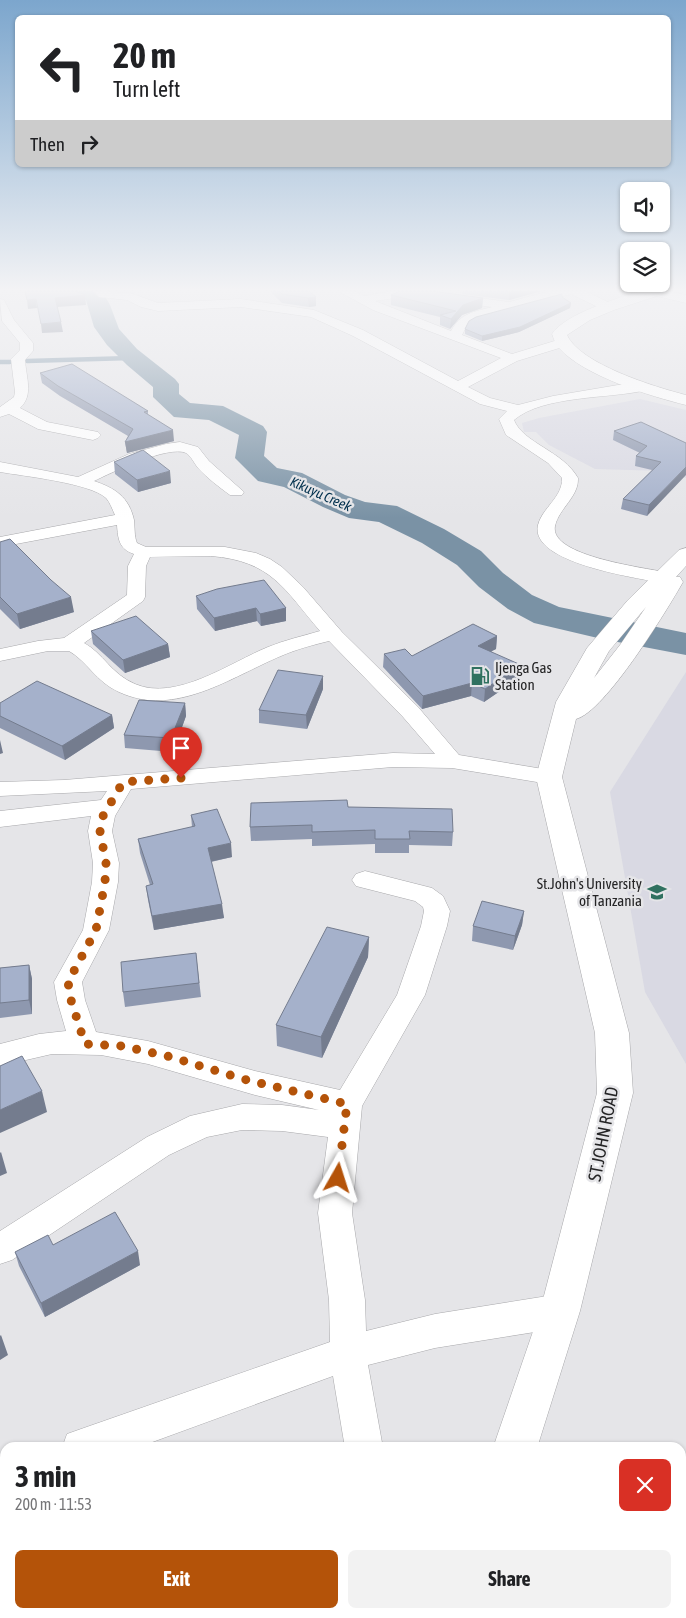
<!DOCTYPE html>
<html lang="en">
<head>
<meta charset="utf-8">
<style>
	:root { --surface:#fff; --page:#f2f2f2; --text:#202124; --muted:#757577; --accent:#b45309 }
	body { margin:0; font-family:"Asap Condensed",sans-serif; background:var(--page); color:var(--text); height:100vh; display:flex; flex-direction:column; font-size:19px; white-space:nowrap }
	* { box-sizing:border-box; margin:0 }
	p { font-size:16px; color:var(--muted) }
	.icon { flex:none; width:28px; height:28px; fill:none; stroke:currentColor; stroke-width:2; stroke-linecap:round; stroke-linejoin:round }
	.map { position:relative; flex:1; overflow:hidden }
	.panel { position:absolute; left:0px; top:1442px; width:686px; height:176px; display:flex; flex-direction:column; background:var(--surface); border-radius:15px 15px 0 0; box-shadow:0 1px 4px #0004 }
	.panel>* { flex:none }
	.banner { position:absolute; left:15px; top:15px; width:656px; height:152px; border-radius:8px; box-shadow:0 1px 4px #0004; background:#fff; color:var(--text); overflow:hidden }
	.fabs { position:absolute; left:620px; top:182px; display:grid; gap:10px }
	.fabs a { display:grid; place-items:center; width:50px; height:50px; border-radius:8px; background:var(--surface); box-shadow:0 1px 4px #0004; font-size:25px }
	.pin { position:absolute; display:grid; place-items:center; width:42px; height:42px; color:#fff; margin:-51px -21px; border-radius:50% 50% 50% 0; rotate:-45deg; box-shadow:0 0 5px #0007 }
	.pin .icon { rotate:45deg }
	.me { position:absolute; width:55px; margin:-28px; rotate:6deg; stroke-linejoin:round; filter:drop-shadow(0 0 4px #0008) }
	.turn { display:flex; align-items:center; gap:18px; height:105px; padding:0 15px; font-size:22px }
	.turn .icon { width:65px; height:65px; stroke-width:2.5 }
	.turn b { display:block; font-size:35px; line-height:42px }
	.then { display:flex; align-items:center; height:48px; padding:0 15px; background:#0003; gap:10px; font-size:19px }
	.round { display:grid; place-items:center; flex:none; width:52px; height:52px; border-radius:8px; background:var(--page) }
	.summary { display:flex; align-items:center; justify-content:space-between; height:85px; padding:0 15px }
	h1 { font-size:30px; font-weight:700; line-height:38px }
	.primary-button { display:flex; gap:10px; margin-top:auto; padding:10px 15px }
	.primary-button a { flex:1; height:58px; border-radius:8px; background:var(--accent); color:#fff; font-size:20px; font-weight:700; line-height:58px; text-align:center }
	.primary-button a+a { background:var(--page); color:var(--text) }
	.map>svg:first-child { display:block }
	.built { fill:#d9d9e3 }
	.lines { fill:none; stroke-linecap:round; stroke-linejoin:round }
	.stream { stroke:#7a92a5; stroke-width:4.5 }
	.river { fill:#7a92a5; fill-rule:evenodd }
	.minor-casing { stroke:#a8a8ab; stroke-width:1 }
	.tertiary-casing { stroke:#a8a8ab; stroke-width:1 }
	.minor { fill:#fff; fill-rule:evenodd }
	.tertiary { fill:#fff; fill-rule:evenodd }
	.wall { fill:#8e98af }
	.shaded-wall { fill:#747c8e }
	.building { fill:#a5b1cb; stroke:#747c8e }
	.route { stroke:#b45309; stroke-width:9; stroke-dasharray:0 16.2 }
	.labels { text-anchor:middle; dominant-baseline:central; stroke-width:5; stroke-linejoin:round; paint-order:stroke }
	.far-water-label { font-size:14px; font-style:italic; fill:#02314e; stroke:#e5e5e8 }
	.poi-label { font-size:15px; fill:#252526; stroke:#e5e5e8; text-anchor:start }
	.near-street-label { font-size:18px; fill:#252526; stroke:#e5e5e8 }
</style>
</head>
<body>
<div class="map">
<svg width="686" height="1618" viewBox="0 0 686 1618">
	<rect width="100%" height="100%" fill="#e5e5e8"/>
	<path class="built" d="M640 399 686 410V478L664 471 595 469 549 445 536 432H524L522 423 539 418Z
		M686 672V1064L645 992 610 792Z"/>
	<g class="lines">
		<path class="stream" d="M27 361 131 358
			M0 362H10"/>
		<path class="river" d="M78 291H102L110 305 119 329 137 349 175 379 179 384V394L190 403 223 406 263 426 267 432 264 456 277 468 302 473 345 495 365 502 397 506 444 529 481 551 503 573 532 595 559 607 686 633V655L602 639 534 623 508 609 479 587 457 565 422 543 379 522 349 518 323 507 284 487 258 481 235 458 239 435 209 420 174 417 153 397V387L127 365 107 345 94 327 86 300Z"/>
		<g class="minor-casing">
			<path id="minor" d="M93 291 130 293 158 303 241 299 314 310 363 330 458 381 501 358 373 310 338 291H354L364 296 392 291H429L509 302 550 291H585L612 304 614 307 612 310H604L571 294 475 320 467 325 462 335 512 354 561 339 567 343 566 346 517 361 468 387 490 398 518 405 553 396 618 385 647 384 649 387 647 390C610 399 543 395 514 420 523 443 563 451 578 478 579 497 559 508 555 526 549 557 649 568 669 573L672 577 669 581 663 583C638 578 529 563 538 525 542 508 563 497 562 478L548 463 506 435 499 419 507 411 480 404 353 336 311 317 241 307 158 311 141 307 127 300 99 297ZM396 298H423L492 307C473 312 461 313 451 331L375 301Z
				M666 291 686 295V303L648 294 646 292Z
				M0 299 4 300 14 320 33 343V351L25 360C26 377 34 395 20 408L47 422 98 432 101 435 98 438 93 440 38 429 9 414 0 417V407L14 397 15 392 11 359 20 350V343L2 321Z
				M180 442 198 447 209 461 244 492 242 495H230C219 487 207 478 198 468 194 463 191 456 186 453 168 445 111 473 94 481 115 488 129 497 134 520 135 528 134 536 137 543L146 547H225L256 553 270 559 282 567 303 587 342 632 418 707 459 755 549 770 557 772 561 777 557 782 549 784 452 768 393 767 131 789 115 816 112 831 119 863 118 882 109 930 82 982 85 1000 96 1032 148 1041 255 1071 340 1090 397 995 421 926 424 911 423 907 415 901 356 886 352 880 356 874 365 871 432 888 443 896 450 911 447 926 425 995 362 1106 352 1213 365 1300 366 1331 435 1314 560 1294 573 1299 578 1311 573 1323 560 1328 435 1348 368 1365 383 1448H345L333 1376 136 1448H62L67 1434 81 1429 330 1342 329 1300 318 1213 328 1137 282 1131 242 1130 207 1137 169 1155 12 1260 0 1264V1231L147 1137 190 1116 242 1104 282 1105 319 1110 255 1095 148 1064 101 1055 52 1054 0 1066V1044L39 1034 66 1031 57 1000 54 982 83 930 92 882 93 863 88 831 91 816 0 827V811L101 800 107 791 0 796V782L64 780 393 753 435 754 403 717 329 641C313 645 297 649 281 656 231 677 175 718 119 692 96 682 87 661 69 651H48L0 661V649L38 641 64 638 127 595 128 566 134 554C119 549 118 539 117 525L0 547V537L115 515C112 509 110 502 106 498 90 483 23 476 0 472V462L78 477 129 454 166 444ZM211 556C272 561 284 589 320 631 303 636 285 640 268 647 231 662 176 702 135 684 111 674 103 653 84 643L143 601 145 597 146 566 150 557Z
				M5 1455V1495L0 1497V1457Z
				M368 1614H410V1618H368Z"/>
		</g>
		<g class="tertiary-casing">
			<path id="tertiary" d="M641 291H665L663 294 614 310 590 320 567 335C580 364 655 387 686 395V405C650 396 584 376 559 348 555 344 554 339 552 334 565 314 618 298 641 291Z
				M686 548V566L676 577H680L683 582C667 610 605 712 576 719L562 777 629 1033 633 1093 580 1311 537 1448H493L540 1311 597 1093 595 1033 536 777 556 702 587 648 628 600 679 550ZM646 607 620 645 594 678 609 651Z
				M453 1614H501L502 1618H452Z"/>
		</g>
		<use href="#minor" class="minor"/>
		<use href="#tertiary" class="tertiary"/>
	</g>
	<path class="wall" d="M270 291H309L316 297V306L309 307 282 303Z
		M463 291H542L509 300 462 294Z
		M391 295 483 298 482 308 462 315 450 329 440 325V317L391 305Z
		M562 297 571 303 570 308 519 332 482 341 465 334V329Z
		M40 373 148 411V415L174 441 127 453 125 442 128 436 60 396 42 383Z
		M614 431 686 443 647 516 621 509 623 499 652 470 635 466 636 456 640 453 613 440Z
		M114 462 171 483 138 492 115 474Z
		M0 542 74 612 20 629 0 609Z
		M196 596 286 608V621L261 626 257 621 215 631 197 609Z
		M91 631 168 644 170 657 125 673 93 644Z
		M497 636 496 649 491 651 519 678 484 702 471 696 422 709 383 667 384 654 412 656Z
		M323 689 307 729 259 723V710Z
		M0 703 112 715 114 728 65 760 0 728Z
		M185 703 186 716 173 752 125 748 124 735Z
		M348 807 453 832 452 846 409 845V853H375V844L312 846V839L251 841 250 827Z
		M191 815 232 857 211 862 224 918 154 930 148 900 146 886 150 885 140 853 138 839 192 827Z
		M524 911 522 925 513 950 472 941 473 926Z
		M369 937 368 957 322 1058 277 1046 276 1025Z
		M196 953 201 997 125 1007 123 992Z
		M29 965 32 979V1014L0 1018V968Z
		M53 1245 140 1265 45 1317 19 1266 15 1252Z
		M166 1614H206L208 1618H168Z"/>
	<path class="shaded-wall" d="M514 291H542L509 300V292Z
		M85 295 86 305 57 307 55 298Z
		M316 297V306L309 307 308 298Z
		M483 298 482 308 462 315 450 329 451 319 463 305Z
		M36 299 37 308 28 309 27 300Z
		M571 303 570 308 519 332 482 341V336Z
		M61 322 63 332 42 333 41 324Z
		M173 430 174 441 127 453 125 442Z
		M686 467V475L647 516 649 505Z
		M170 471 171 483 138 492 137 480Z
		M71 597 74 612 20 629 17 614Z
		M256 608 257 621 215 631 214 618Z
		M286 608V621L261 626 260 614Z
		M497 636 496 649 477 659 478 646Z
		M168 644 170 657 125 673 123 660Z
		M521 665 519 678 484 702 485 689Z
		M323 676V689L307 729 306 715Z
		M472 683 471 696 422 709 423 696Z
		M185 703 186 716 173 752 171 738Z
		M112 715 114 728 65 760 62 746Z
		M0 740 3 753 0 754Z
		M231 843 232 857 209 862 208 848Z
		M222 904 224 918 154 930 152 916Z
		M524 911 522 925 513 950 515 936Z
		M369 937 368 957 322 1058 321 1037Z
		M29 965 32 979V1014L29 1000Z
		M42 1091 47 1112 0 1133V1110Z
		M1 1152 7 1173 0 1176V1153Z
		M138 1251 140 1265 45 1317 41 1303Z
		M1 1335 8 1355 0 1360V1336Z"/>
	<path class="building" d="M25 291H75L85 295 55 298 61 322 41 324 36 299 27 300Z
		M279 291H309L316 297 308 298 282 294Z
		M400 291H431L483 298 463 305 451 319 440 315 456 311 391 295Z
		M562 294V297L571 303 520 327 482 336 465 329 469 321 476 317Z
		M72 364 148 411 144 412 173 430 125 442 133 429 58 386 40 373Z
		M641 422 686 443V467L649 505 623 499 661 462 636 456 647 446 614 431Z
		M143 450 170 471 137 480 114 462Z
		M10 539 51 580 71 597 17 614 0 597V542Z
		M264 580 286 608 260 614 256 608 214 618 196 596 217 589Z
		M136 616 168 644 123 660 91 631Z
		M473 624 497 636 478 646 521 665 485 689 472 683 423 696 384 654 405 649 412 656Z
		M278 670 323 676 306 715 259 710Z
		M37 681 112 715 62 746 0 716V703Z
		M139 700 185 703 171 738 124 735Z
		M347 800 348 807 452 809 453 832 409 831 410 839H375V830L312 832V825L250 827 251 803Z
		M217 809 231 843 208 848 222 904 152 916 146 886 153 884 138 839 195 826 191 815Z
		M482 901 524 911 515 936 473 926Z
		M327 927 369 937 321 1037 276 1025Z
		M196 953 199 983 123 992 121 962Z
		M29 965V1000L0 1003V968Z
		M22 1056 42 1091 0 1110V1066Z
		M115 1212 138 1251 41 1303 15 1252 48 1235 53 1245Z
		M169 1614H206L208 1618H171Z"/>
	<linearGradient id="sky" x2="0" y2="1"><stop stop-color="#7ca6cd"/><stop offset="0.56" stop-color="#f3f3f5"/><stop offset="1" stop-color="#f3f3f5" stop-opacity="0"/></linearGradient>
	<rect width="686" height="518" fill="url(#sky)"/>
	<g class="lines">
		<path class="route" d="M181 778 123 782 103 816 100 831 106 863 105 882 96 930 68 982 71 1000 85 1044 122 1046 171 1057 243 1079 347 1104 338 1178"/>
	</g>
	<defs>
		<g id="fuel-bare" transform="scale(1.5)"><path d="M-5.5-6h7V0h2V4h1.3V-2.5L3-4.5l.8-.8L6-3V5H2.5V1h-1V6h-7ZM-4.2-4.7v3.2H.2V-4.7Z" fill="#307160" stroke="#e5e5e8" stroke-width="2.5" paint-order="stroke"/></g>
		<g id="university-bare" transform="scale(1.5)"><path d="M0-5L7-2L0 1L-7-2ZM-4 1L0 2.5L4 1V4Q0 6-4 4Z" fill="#307160" stroke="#e5e5e8" stroke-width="2.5" paint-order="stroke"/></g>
	</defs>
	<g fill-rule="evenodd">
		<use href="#fuel-bare" x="480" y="676"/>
		<use href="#university-bare" x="657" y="892"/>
	</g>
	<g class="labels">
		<g class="far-water-label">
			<text transform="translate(321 494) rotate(24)">Kikuyu Creek</text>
		</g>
		<g class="poi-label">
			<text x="495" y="667">Ijenga Gas<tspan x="495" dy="17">Station</tspan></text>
			<text x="642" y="883" text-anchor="end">St.John's University<tspan x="642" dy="17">of Tanzania</tspan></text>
		</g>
		<g class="near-street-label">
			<text transform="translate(603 1134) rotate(-79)">ST.JOHN ROAD</text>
		</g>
	</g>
</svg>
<div class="fabs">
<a><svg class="icon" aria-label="sound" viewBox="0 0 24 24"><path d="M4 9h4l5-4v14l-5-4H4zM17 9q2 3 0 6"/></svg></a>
<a><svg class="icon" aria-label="layers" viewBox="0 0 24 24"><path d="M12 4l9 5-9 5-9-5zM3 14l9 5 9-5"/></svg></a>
</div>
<div class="pin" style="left:181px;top:778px;background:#d93025"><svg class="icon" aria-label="arrive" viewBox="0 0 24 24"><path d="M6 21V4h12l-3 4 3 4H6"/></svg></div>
<svg class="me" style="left:338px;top:1178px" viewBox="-20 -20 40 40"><path d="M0-17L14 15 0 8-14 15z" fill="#b45309" stroke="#fff" stroke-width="4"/></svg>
<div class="banner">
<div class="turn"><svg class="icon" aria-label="left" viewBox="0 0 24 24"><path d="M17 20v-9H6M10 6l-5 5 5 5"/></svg><div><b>20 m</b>Turn left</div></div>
<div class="then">Then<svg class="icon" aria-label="right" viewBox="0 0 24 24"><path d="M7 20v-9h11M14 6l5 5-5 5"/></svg></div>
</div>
<section class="panel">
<div class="summary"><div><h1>3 min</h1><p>200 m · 11:53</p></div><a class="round" style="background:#d93025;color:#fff"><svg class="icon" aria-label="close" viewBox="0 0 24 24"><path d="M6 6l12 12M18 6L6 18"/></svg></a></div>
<div class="primary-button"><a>Exit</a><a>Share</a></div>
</section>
</div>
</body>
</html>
